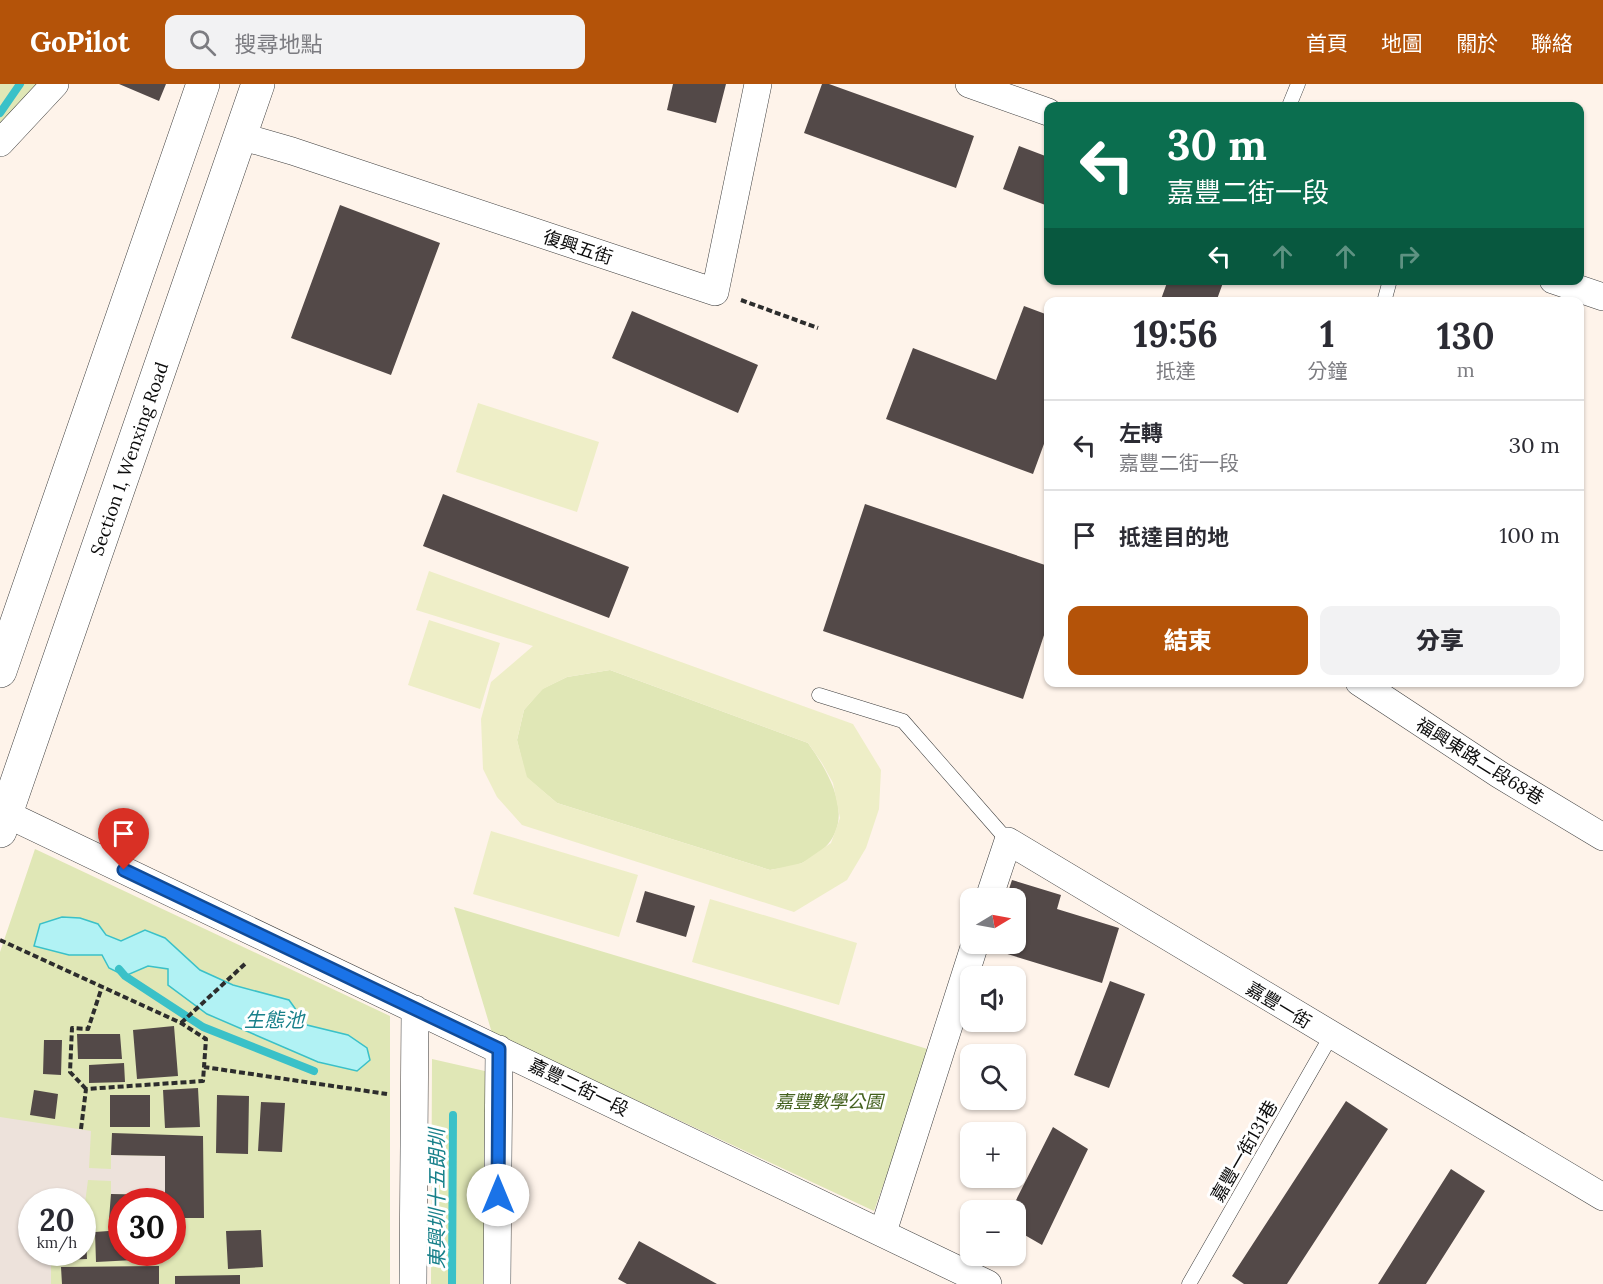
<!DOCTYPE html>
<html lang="zh-TW">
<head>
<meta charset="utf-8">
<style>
	:root { --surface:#fff; --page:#f2f2f3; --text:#2b2b33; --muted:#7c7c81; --line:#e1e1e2; --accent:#b45309 }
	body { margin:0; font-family:Lora,"Noto Sans TC",serif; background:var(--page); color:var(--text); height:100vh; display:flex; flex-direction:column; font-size:22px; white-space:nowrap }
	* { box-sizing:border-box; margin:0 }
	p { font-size:20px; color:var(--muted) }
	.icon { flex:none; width:33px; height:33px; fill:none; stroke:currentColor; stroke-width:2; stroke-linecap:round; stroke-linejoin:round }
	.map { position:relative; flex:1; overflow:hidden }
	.details { position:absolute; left:1044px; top:213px; width:540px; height:390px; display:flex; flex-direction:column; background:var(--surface); border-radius:12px; box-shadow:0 2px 4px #0004 }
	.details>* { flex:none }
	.hud { position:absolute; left:1044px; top:18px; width:540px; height:183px; border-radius:12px; box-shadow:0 2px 4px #0004; background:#0b6e4f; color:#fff; overflow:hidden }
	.needle { width:39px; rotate:80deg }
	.buttons { position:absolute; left:960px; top:804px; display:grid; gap:12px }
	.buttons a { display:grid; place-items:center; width:66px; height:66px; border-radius:12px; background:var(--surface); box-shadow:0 2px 4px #0004; font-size:30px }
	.speed { position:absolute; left:18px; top:1104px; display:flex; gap:12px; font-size:30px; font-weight:700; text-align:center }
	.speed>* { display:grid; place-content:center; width:78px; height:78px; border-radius:50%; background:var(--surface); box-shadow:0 2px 4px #0004; line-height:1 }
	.speed small { font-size:15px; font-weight:400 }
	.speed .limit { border:9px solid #d22; background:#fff; color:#111 }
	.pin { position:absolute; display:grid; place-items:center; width:51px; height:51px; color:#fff; margin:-62px -26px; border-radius:50% 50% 50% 0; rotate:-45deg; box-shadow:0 0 6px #0007 }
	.pin .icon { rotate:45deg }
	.me { position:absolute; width:66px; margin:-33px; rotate:0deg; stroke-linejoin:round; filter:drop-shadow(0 0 4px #0008) }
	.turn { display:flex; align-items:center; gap:21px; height:126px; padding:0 24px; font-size:27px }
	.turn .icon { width:78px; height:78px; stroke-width:2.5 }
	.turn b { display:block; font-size:42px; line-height:51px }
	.lanes { display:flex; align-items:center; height:57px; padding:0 24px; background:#0003; justify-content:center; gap:30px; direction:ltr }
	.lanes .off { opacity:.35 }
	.eta { display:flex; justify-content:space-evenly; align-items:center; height:102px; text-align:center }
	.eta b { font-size:36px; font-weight:800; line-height:42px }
	.button { display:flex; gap:12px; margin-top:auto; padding:12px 24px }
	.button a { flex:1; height:69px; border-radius:12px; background:var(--accent); color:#fff; font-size:24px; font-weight:800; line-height:69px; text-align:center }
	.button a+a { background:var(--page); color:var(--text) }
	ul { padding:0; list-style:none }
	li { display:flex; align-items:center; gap:18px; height:90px; padding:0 24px; border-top:2px solid var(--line) }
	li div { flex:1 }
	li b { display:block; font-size:22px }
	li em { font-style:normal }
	header { display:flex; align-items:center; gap:36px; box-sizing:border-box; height:84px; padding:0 30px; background:var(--accent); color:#fff }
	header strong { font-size:28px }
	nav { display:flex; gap:33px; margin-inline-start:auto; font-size:21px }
	.search { width:420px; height:54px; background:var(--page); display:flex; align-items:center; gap:15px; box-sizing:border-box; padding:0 21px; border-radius:12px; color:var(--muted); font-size:22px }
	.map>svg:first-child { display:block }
	.green { fill:#e0e7b6; fill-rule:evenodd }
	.pitch { fill:#eeeec7; fill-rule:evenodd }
	.plaza { fill:#ede2db }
	.water { fill:#b1f2f4; stroke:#3ac1c8; stroke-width:1.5 }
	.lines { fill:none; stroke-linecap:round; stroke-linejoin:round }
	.stream { stroke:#3ac1c8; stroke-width:8 }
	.building { fill:#534948 }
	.service-casing { stroke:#3e3e3e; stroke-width:15 }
	.minor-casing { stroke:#3e3e3e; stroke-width:28 }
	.tertiary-casing { stroke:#3e3e3e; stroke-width:34 }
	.path { stroke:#2d2d2d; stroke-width:4; stroke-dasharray:6 3; stroke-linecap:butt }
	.service { stroke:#fff; stroke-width:14 }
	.minor { stroke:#fff; stroke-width:27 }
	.tertiary { stroke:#fff; stroke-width:33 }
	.route-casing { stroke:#114b97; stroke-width:15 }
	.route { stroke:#1a73e8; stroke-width:10 }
	.labels { text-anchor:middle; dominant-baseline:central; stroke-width:6; stroke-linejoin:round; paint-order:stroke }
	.street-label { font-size:18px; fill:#0b0b0b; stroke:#fff }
	.park-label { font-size:18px; font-style:italic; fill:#43601e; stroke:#fff }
	.water-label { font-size:20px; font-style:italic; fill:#18808a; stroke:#fff }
</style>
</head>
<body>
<header>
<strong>GoPilot</strong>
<div class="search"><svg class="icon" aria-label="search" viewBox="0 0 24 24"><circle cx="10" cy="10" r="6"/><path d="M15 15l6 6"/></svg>搜尋地點</div>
<nav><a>首頁</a><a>地圖</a><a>關於</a><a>聯絡</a></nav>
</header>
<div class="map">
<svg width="1603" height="1200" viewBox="0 0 1603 1200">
	<rect width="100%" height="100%" fill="#fef3ea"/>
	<path class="green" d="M0 0H55L0 59Z
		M610 586 808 659C837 700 862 751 802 779 793 783 780 784 770 786L557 719 526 693 517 656 524 626 542 605 567 593Z
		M35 765 390 932V1200H0V868ZM32 1118H82V1168H32ZM122 1118H172V1168H122Z
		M454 823 931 966 874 1127 492 949Z
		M432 975 498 990 486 1200H431Z"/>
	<path class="pitch" d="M478 319 599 358 577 428 456 388Z
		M429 487 853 640 881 686 879 725 866 764 847 796 794 828 522 741 497 713 483 685 481 635 491 598 533 562 416 526ZM610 586 808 659 822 679 833 699 840 734 831 759 802 779 770 786 557 719 527 693 517 656 524 626 543 605 567 593Z
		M429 536 500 559 480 625 408 601Z
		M491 747 638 791 619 853 473 810Z
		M710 815 857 859 839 921 692 878Z"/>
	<path class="plaza" d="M0 1033 91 1047 89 1084 111 1085V1071L165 1072V1111L111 1110V1097L88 1096 85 1119 32 1118V1168L51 1169V1200H0Z"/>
	<path class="water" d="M62 833 80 834 98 840 106 851 121 857 145 846 165 854 200 886 233 901 289 916 307 941 348 951 367 964 370 976 357 987 318 978 207 930 168 901V885L148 882 125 892 109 884 102 871H69L34 862 40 840Z"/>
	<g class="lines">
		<path class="stream" d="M0 29 20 0
			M119 885 125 892 203 943 314 987
			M452 1200 453 1031"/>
	</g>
	<path class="building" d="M119 0H166L159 17Z
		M673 0H726L716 39 667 26Z
		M822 0H829L974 52 956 104 804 49Z
		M1019 62 1048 73V122L1003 105Z
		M340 121 440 159 391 291 291 254Z
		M1168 196H1224L1216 218H1160Z
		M1024 222 1048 231V349L1033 390 886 335 913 264 996 296Z
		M632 227 758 281 738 329 612 274Z
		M443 410 629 483 609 534 423 462Z
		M865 420 1048 482V539L1023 615 823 547Z
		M1012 796 1061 811 1057 825 1119 844 1102 899 991 865 992 860H1016V814H1006Z
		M645 807 695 822 686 853 636 838Z
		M1110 897 1145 910 1109 1004 1074 991Z
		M174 942 178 992 137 995 133 946Z
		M77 950H120L122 975H78Z
		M44 956H62L61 991 43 990Z
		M124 979 125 998 89 999V981Z
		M198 1004 200 1043 165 1044 163 1006Z
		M34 1006 58 1010 55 1035 30 1031Z
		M110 1011H150V1043H110Z
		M217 1011 249 1012 248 1070 216 1069Z
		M1346 1017 1388 1045 1287 1200H1244L1232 1192Z
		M261 1018 285 1019 282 1068 258 1067Z
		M1053 1043 1088 1065 1042 1161 1016 1146V1126H1011Z
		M112 1049 203 1052 204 1134H172V1118H122V1135H109L111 1110 165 1111V1072L111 1071Z
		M1451 1085 1485 1107 1426 1200H1378Z
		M122 1146V1168H153V1175L96 1178 95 1148Z
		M261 1146 263 1183 228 1185 226 1147Z
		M82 1153H86L87 1175 62 1176V1168H82Z
		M639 1157 717 1200H627L618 1195Z
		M159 1182V1200H62L61 1183Z
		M240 1191V1200H175V1192Z"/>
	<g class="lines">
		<g class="service-casing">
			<path id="service" d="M1289 22 1298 0
				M1384 218 1390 196
				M819 611 903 637 1008 757
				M1189 1200 1331 952"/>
		</g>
		<g class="minor-casing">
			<path id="minor" d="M969 0 1048 28
				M240 52 292 67 715 208 758 0
				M0 59 55 0
				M1553 196 1603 213
				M1359 598 1500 691 1603 753
				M0 727 988 1200
				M989 814 1008 757 1603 1113
				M883 1148 975 860
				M413 1200 415 925
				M497 1200 499 965"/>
		</g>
		<g class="tertiary-casing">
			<g id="tertiary">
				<path d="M0 587 203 0"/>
				<path id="s1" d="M0 747 258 0"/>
			</g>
		</g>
		<path class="path" d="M741 216 818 244
			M0 856 181 939 206 955 204 983
			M181 939 246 879
			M86 1005 70 988 72 944 88 945 102 903
			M81 1045 86 1005 203 997 204 983 387 1010"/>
		<use href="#service" class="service"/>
		<use href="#minor" class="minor"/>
		<use href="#tertiary" class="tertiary"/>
	</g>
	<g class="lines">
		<g class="route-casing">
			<path id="route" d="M124 786 499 965 498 1111"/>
		</g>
		<use href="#route" class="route"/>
	</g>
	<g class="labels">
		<g class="street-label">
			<text transform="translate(578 163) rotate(18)">復興五街</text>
			<text stroke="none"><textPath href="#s1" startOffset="394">Section 1, Wenxing Road</textPath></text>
			<text transform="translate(1480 677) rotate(32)">福興東路二段68巷</text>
			<text transform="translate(1279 921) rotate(31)">嘉豐一街</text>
			<text transform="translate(579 1003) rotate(26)">嘉豐二街一段</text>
			<text transform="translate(1244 1067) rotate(-60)">嘉豐一街131巷</text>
		</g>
		<g class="park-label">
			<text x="829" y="1017">嘉豐數學公園</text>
		</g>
		<g class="water-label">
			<text x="274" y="935">生態池</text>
			<text transform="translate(436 1115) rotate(-90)">東興圳十五朗圳</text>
		</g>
	</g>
</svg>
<div class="buttons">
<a><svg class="needle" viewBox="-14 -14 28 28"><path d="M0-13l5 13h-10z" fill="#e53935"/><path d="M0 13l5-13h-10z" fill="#7c7c81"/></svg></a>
<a><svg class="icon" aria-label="sound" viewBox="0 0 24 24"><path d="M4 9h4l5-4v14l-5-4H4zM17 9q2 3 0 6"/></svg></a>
<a><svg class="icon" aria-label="search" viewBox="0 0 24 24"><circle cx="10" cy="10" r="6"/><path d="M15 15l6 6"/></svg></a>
<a>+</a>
<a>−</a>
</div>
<div class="speed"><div>20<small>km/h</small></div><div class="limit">30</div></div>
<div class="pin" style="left:124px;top:786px;background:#d93025"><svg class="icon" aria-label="arrive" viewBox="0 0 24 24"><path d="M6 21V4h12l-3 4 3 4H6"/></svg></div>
<svg class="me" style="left:498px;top:1111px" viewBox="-20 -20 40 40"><circle r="19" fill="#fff"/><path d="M0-13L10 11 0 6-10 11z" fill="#1a73e8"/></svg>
<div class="hud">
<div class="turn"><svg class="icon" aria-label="left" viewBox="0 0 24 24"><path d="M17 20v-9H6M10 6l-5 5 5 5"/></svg><div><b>30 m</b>嘉豐二街一段</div></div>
<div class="lanes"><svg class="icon" aria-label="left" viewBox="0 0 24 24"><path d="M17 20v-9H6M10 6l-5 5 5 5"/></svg><svg class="icon off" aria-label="ahead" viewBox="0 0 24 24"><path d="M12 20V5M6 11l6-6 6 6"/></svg><svg class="icon off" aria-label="ahead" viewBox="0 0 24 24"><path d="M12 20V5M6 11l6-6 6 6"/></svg><svg class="icon off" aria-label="right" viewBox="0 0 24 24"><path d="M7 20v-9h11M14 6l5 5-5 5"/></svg></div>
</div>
<section class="details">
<div class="eta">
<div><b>19:56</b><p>抵達</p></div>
<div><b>1</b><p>分鐘</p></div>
<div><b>130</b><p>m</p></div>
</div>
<ul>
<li><svg class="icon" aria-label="left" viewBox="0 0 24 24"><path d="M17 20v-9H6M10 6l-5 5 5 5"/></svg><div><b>左轉</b><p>嘉豐二街一段</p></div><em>30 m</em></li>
<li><svg class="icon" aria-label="arrive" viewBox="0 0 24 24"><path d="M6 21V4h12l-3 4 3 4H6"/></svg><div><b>抵達目的地</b></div><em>100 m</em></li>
</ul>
<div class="button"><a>結束</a><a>分享</a></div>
</section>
</div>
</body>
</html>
